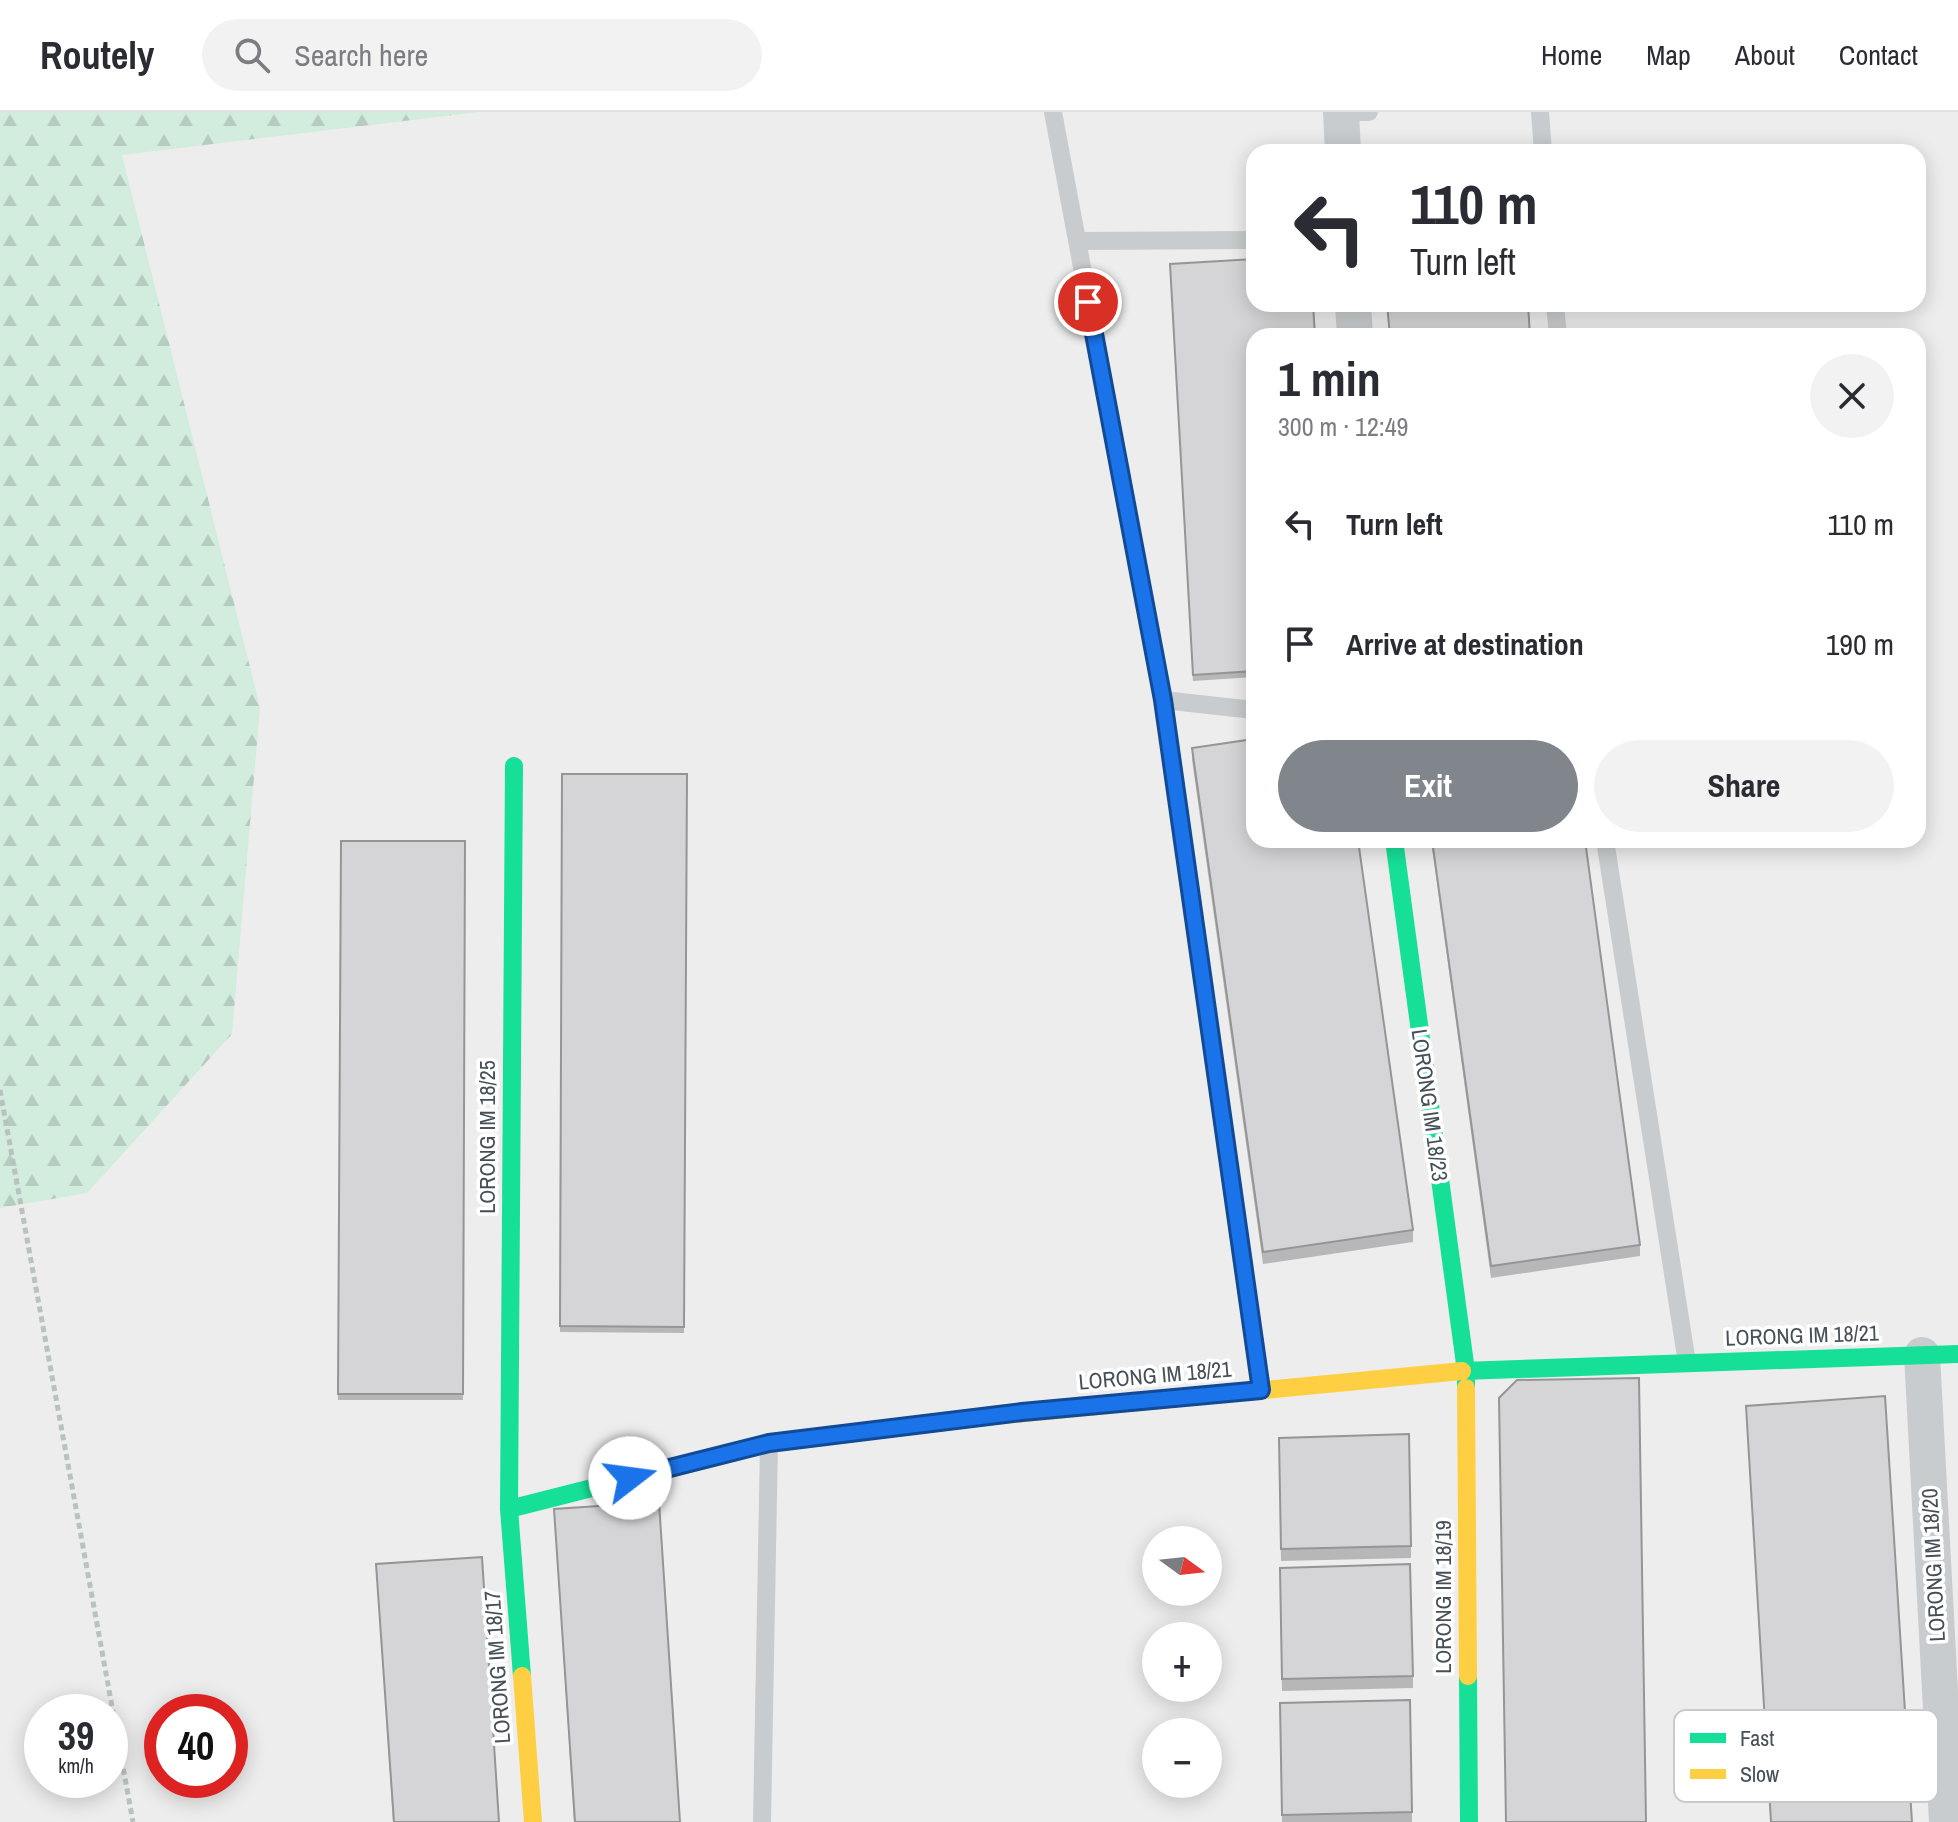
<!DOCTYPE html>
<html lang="en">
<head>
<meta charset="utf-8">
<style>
	:root { --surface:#fff; --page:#f2f2f3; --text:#2b2b33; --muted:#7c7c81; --line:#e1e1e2; --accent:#81868c }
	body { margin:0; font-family:"Archivo Narrow",sans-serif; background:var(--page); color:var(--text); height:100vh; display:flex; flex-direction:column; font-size:30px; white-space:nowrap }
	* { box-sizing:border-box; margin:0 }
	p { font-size:26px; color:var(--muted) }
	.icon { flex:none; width:44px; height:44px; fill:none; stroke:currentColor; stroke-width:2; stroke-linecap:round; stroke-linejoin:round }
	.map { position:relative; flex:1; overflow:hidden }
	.side { position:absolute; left:1246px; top:216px; width:680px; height:520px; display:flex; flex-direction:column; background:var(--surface); border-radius:24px; box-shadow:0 4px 20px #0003 }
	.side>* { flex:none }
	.banner { position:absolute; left:1246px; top:32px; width:680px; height:168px; border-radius:24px; box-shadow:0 4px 20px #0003; background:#fff; color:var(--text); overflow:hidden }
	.needle { width:52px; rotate:105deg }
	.fabs { position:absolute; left:1142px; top:1414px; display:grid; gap:16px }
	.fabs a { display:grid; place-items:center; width:80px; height:80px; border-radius:50%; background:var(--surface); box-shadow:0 4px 20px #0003; font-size:40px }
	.speed { position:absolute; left:24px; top:1582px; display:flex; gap:16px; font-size:40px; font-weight:700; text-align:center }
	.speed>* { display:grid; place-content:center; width:104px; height:104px; border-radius:50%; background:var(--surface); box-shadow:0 4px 20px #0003; line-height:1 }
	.speed small { font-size:20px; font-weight:400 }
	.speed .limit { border:12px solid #d22; background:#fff; color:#111 }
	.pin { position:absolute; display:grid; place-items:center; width:68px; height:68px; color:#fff; margin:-34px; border:4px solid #fff; border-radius:50%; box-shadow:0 2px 8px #0007 }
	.me { position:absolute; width:88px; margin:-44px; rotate:75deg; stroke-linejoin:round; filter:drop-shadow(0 0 6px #0008) }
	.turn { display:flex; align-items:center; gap:28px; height:168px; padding:0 32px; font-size:36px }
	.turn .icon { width:104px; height:104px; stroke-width:2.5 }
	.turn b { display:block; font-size:56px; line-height:68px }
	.round { display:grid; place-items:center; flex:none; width:84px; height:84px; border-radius:42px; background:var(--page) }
	.head { display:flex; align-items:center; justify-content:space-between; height:136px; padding:0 32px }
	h1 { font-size:48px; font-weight:700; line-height:60px }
	.action { display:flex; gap:16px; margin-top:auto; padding:16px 32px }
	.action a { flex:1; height:92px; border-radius:48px; background:var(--accent); color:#fff; font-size:32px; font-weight:700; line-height:92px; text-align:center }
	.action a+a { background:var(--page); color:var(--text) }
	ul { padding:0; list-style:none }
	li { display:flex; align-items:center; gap:24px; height:120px; padding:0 32px }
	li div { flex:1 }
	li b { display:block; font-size:30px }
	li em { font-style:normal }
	header { display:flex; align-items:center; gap:48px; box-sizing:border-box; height:112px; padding:0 40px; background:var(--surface); border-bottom:2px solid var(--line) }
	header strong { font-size:38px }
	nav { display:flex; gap:44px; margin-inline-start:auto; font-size:28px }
	.search { width:560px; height:72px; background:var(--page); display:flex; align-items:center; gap:20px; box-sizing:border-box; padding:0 28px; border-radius:44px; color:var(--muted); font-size:30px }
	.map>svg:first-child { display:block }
	.forest { fill:url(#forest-firs) }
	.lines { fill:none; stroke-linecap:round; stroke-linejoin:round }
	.path { stroke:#b8c2bf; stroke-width:5; stroke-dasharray:6 4; stroke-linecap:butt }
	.lane { stroke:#c9ccce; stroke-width:18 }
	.street { stroke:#c9ccce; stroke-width:36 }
	.fast { stroke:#16e098; stroke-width:18 }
	.slow { stroke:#ffcf43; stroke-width:18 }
	.wall { fill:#b7b7b9 }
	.building { fill:#d5d5d7; stroke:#959596; stroke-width:2 }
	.route-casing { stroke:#114b97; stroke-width:20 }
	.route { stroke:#1a73e8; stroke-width:14 }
	.labels { text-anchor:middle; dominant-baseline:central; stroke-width:7; stroke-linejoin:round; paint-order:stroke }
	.street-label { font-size:22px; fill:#464f58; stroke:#fff }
	.key { fill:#fff; stroke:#c8cacd; stroke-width:2 }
	.key-label { font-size:22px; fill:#464f58 }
</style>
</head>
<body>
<header>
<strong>Routely</strong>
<div class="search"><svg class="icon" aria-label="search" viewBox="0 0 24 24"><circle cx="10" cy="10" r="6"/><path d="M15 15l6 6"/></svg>Search here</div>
<nav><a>Home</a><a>Map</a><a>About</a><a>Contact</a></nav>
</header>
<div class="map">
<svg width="1958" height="1710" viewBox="0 0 1958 1710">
	<defs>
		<pattern id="forest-firs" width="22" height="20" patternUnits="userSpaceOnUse" patternTransform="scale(2)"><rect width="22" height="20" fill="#d2ecdd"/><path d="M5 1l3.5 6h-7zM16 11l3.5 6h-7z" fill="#b6ccc0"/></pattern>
	</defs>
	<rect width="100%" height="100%" fill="#eeeded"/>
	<path class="forest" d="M0 0H479L122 43 260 595 232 922 87 1081 0 1096Z"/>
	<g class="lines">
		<path class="path" d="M0 978 133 1710"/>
		<path class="lane" d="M1053 0 1163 588 1261 1278
			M1335 0H1369
			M1540 0 1543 40
			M1077 129 1254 128
			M1555 192 1558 224
			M1163 588 1254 598
			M1605 728 1687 1251
			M762 1710 769 1331"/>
		<path class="street" d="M1341 0 1343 40
			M1353 192 1355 224
			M1922 1243 1947 1710"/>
		<path class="fast" d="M514 654 509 1397 522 1564
			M1394 728 1466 1259V1276
			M1462 1259 1958 1242
			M509 1397 769 1331 985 1305
			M1468 1564 1469 1710"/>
		<path class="slow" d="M1466 1276 1468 1564
			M985 1305 1462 1259
			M522 1564 533 1710"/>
	</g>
	<path class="wall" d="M1170 152 1254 224V565L1193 569Z
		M1192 636 1413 1118V1130L1263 1152 1192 648Z
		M562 662H687L684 1221 560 1220Z
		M1431 728H1585L1640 1133V1144L1491 1166Z
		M341 729H465L463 1288H338Z
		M1279 1326 1411 1434V1446L1281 1449Z
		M554 1397 680 1710H574Z
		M376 1452 499 1710H393Z
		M1280 1456 1413 1564V1576L1282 1579Z
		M1280 1591 1412 1700V1710H1282Z"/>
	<path class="building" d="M1254 147V192H1313L1315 224H1254V559L1193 563 1170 152Z
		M1387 192H1528L1530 224H1390Z
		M1254 627V728H1358L1413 1118 1263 1140 1192 636Z
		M562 662H687L684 1215 560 1214Z
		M1432 728H1585L1640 1133 1491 1154Z
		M341 729H465L463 1282H338Z
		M1639 1266 1646 1710H1506L1499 1286 1517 1268Z
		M1885 1284 1912 1710H1771L1746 1294Z
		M1409 1322 1411 1434 1281 1437 1279 1326Z
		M659 1390 680 1710H575L554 1397Z
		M482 1445 499 1710H394L376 1452Z
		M1410 1452 1413 1564 1282 1567 1280 1456Z
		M1410 1588 1412 1700 1282 1703 1280 1591Z"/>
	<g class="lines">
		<g class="route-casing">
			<path id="route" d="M630 1366 769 1331 1022 1300 1261 1278 1163 588 1088 190"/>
		</g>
		<use href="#route" class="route"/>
	</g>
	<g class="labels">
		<g class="street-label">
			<text transform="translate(1430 993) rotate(82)">LORONG IM 18/23</text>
			<text transform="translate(487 1025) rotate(-90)">LORONG IM 18/25</text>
			<text transform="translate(1802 1223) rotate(-2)">LORONG IM 18/21</text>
			<text transform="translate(1155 1263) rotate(-5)">LORONG IM 18/21</text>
			<text transform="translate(1933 1453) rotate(-93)">LORONG IM 18/20</text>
			<text transform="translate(1443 1485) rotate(-90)">LORONG IM 18/19</text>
			<text transform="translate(497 1555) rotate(-94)">LORONG IM 18/17</text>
		</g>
	</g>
	<rect x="1674" y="1598" width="264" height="92" rx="12" class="key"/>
	<rect x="1690" y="1621" width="36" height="10" fill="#16e098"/>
	<rect x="1690" y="1657" width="36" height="10" fill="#ffcf43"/>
	<g class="key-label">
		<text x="1740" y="1634">Fast</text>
		<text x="1740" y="1670">Slow</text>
	</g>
</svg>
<div class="fabs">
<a><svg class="needle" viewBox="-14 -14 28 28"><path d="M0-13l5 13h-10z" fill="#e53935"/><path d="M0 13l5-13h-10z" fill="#7c7c81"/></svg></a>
<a>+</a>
<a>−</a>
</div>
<div class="speed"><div>39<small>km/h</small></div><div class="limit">40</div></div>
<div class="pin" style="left:1088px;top:190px;background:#d93025"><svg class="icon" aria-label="arrive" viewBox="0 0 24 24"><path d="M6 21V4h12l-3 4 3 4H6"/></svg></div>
<svg class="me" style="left:630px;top:1366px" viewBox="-20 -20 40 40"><circle r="19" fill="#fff"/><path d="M0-13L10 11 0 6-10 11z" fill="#1a73e8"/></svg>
<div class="banner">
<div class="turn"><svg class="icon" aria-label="left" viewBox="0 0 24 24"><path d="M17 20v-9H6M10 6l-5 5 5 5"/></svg><div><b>110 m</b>Turn left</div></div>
</div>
<section class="side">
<div class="head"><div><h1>1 min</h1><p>300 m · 12:49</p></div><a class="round"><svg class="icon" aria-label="close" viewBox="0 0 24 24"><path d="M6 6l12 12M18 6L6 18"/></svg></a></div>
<ul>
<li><svg class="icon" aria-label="left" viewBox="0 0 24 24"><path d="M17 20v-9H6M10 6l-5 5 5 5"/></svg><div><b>Turn left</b></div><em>110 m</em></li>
<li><svg class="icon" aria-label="arrive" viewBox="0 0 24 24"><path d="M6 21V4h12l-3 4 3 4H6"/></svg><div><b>Arrive at destination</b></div><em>190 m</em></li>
</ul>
<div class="action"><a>Exit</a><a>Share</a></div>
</section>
</div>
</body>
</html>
